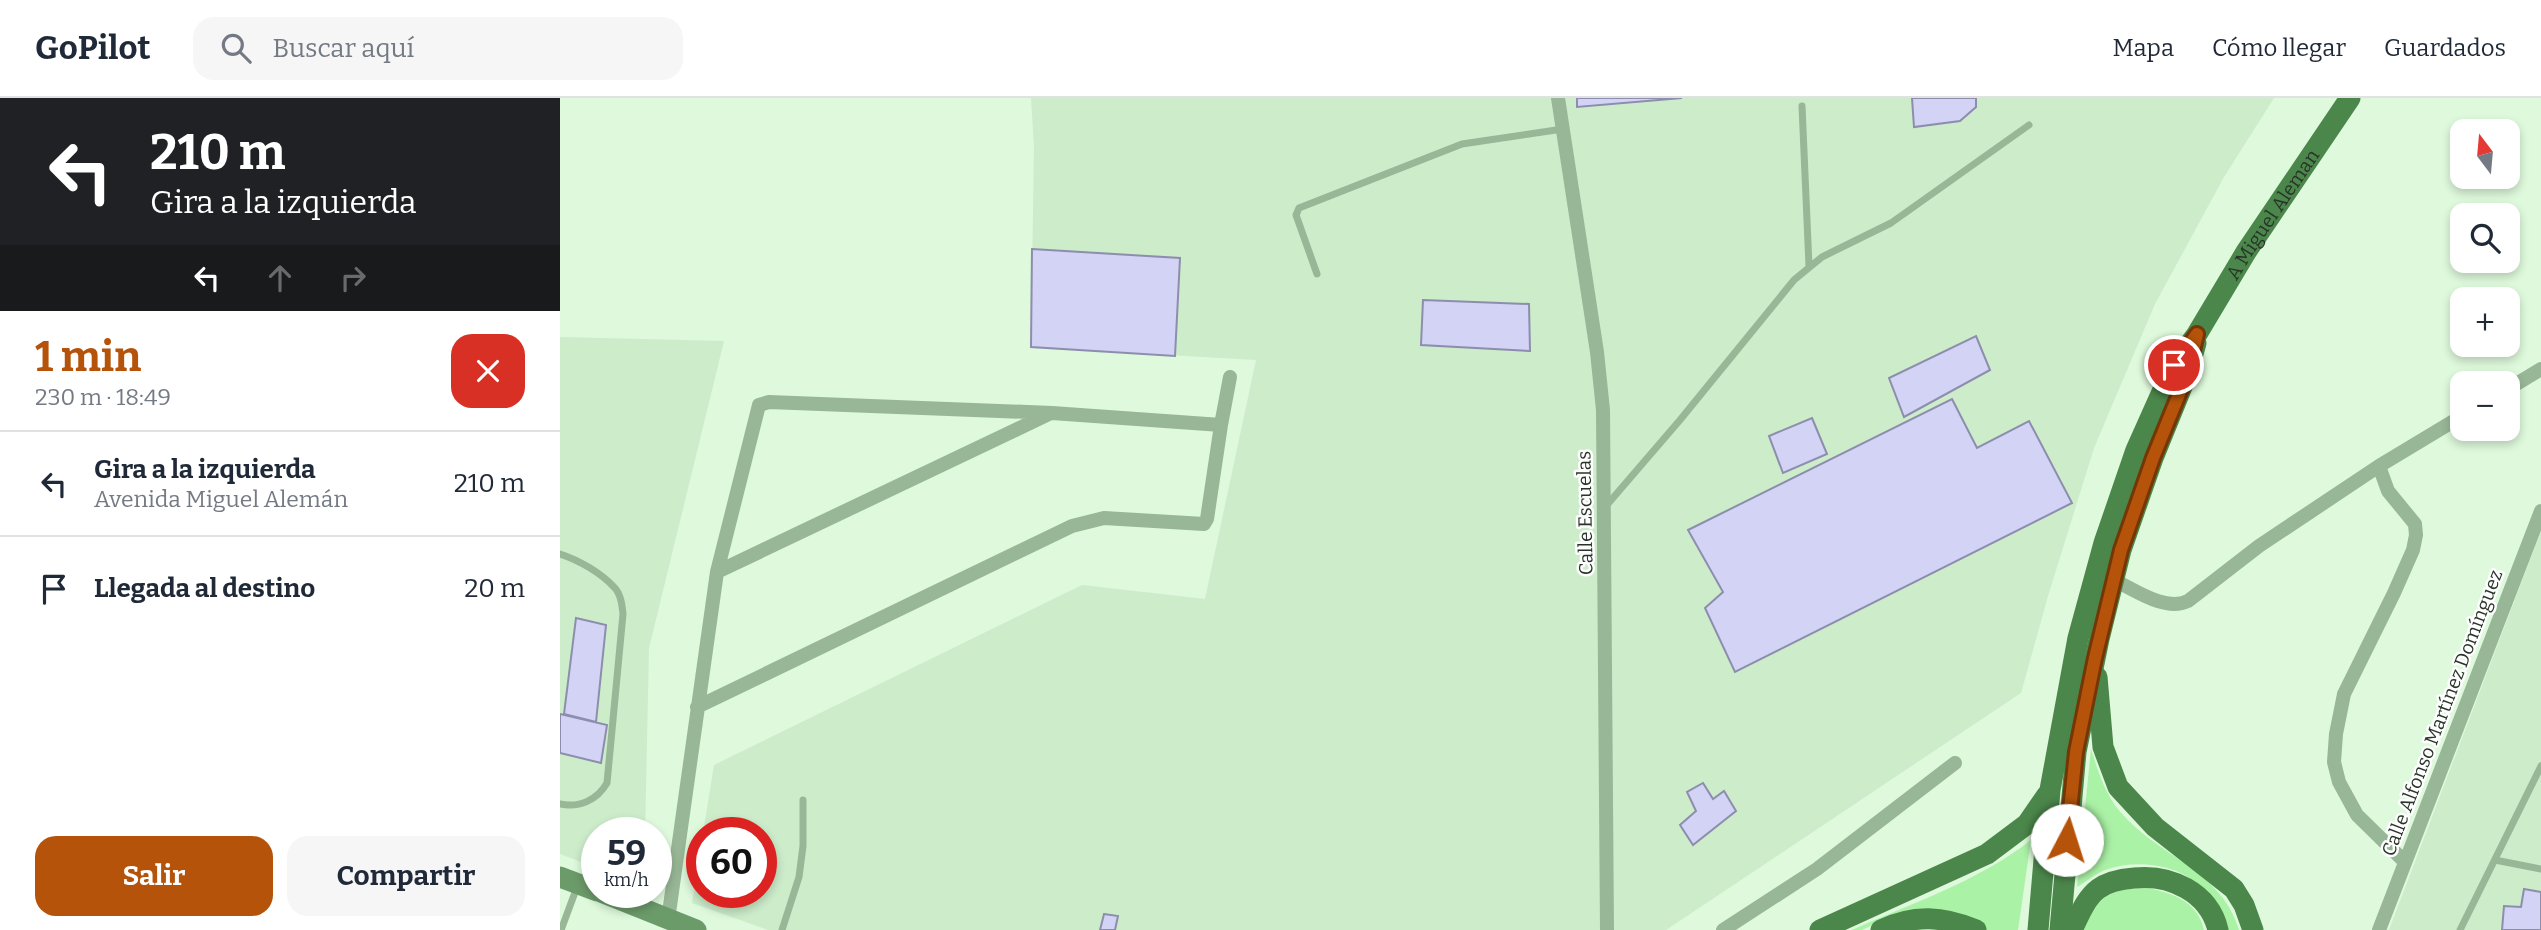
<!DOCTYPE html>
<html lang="es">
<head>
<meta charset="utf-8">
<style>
	:root { --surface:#fff; --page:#f6f6f7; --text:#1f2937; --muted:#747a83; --line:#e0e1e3; --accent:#b45309 }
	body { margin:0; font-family:Bitter,serif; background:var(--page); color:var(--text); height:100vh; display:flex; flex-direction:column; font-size:26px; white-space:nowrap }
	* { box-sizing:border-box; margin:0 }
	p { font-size:23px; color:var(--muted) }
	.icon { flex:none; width:38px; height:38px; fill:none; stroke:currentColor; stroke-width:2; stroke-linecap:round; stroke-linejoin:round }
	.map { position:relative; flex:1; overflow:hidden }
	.panel { display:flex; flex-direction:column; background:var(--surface); width:560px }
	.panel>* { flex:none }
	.hud { background:#202124; color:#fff; overflow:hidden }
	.needle { width:46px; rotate:344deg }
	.tools { position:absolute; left:1890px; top:21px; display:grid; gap:14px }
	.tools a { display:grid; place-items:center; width:70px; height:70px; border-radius:14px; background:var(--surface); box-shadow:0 4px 10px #0003; font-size:35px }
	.speed { position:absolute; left:21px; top:719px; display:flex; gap:14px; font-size:35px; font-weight:700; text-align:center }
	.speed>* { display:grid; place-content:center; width:91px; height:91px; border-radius:50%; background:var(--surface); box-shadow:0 4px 10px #0003; line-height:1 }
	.speed small { font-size:18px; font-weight:400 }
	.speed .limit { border:10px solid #d22; background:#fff; color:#111 }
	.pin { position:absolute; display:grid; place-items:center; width:60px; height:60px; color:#fff; margin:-30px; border:4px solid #fff; border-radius:50%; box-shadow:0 2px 7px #0007 }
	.me { position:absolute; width:77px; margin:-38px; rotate:5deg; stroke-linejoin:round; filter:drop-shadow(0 0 5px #0008) }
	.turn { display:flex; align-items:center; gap:24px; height:147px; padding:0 35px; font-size:32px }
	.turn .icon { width:91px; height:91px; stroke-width:2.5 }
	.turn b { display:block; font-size:49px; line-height:60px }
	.lanes { display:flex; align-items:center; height:66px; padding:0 35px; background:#0003; justify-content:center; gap:35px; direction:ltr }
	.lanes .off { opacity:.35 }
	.round { display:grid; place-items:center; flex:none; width:74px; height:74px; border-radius:21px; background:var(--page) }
	.head { display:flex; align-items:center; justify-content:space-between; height:119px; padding:0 35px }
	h1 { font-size:42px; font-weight:700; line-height:52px; color:var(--accent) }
	.primary-button { display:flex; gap:14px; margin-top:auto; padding:14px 35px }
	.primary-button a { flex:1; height:80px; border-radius:21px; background:var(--accent); color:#fff; font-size:28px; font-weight:700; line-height:80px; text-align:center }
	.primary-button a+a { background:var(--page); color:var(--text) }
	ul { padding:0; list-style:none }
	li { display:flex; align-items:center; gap:21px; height:105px; padding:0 35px; border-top:2px solid var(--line) }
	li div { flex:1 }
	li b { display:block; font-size:26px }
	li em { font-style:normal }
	header { display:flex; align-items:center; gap:42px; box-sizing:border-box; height:98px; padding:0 35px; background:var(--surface); border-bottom:2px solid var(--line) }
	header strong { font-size:33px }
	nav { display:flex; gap:38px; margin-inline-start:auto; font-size:24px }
	.search { width:490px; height:63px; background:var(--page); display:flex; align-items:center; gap:18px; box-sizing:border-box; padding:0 24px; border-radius:21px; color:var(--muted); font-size:26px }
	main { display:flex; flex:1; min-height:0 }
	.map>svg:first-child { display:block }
	.built { fill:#ccecca }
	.green { fill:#aaf2a6 }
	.building { fill:#d2d3f5; stroke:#8d8dad; stroke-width:2 }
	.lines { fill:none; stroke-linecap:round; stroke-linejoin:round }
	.service { stroke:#98b796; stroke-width:7 }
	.minor { stroke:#98b796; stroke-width:14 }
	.secondary { stroke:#6c9b6a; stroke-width:21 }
	.primary { stroke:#4b864a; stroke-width:21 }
	.route-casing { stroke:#753606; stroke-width:18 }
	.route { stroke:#b45309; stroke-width:12 }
	.labels { text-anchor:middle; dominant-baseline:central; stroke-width:5; stroke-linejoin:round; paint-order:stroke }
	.street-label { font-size:19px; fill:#293329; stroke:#fdfdfd }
</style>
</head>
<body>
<header>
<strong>GoPilot</strong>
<div class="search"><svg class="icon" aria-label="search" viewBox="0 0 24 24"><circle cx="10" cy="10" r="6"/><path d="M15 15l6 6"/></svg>Buscar aquí</div>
<nav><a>Mapa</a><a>Cómo llegar</a><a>Guardados</a></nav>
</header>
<main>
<section class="panel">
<div class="hud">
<div class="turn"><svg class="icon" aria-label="left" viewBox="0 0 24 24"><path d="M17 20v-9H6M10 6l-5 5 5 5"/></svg><div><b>210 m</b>Gira a la izquierda</div></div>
<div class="lanes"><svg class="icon" aria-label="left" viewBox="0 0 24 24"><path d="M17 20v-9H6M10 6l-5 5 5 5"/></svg><svg class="icon off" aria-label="ahead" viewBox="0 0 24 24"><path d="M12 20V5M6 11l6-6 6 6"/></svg><svg class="icon off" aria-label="right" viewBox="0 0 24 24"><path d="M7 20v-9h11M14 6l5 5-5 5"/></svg></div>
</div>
<div class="head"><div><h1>1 min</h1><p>230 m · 18:49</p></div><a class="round" style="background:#d93025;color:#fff"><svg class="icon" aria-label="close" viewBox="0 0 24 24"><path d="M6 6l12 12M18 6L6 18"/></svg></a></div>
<ul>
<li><svg class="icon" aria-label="left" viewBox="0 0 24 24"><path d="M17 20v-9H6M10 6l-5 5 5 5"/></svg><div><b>Gira a la izquierda</b><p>Avenida Miguel Alemán</p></div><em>210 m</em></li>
<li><svg class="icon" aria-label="arrive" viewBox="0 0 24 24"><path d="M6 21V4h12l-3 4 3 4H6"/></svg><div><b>Llegada al destino</b></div><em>20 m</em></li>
</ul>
<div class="primary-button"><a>Salir</a><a>Compartir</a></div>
</section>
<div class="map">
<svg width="1981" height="832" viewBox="0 0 1981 832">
	<rect width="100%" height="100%" fill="#def9dc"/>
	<path class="built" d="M471 0H1714L1664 79 1595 206 1534 350 1488 498 1461 595 1106 832H208L132 805 142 741V794H201V735H143L154 667 522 487 645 501 696 262 471 249 474 49Z
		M0 239 164 243 89 550 85 735H37V770L0 756Z
		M1981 433V832H1829Z"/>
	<path class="green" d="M1531 651C1539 676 1546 700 1565 719 1602 759 1663 775 1679 832H1667C1660 820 1654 805 1645 794 1624 766 1577 760 1545 772 1535 776 1526 784 1517 789Z
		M1471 742 1458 832H1424L1323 822 1302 832H1292C1352 805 1419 783 1471 742Z
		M1582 789C1609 794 1637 801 1644 832H1520L1538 802 1558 793Z"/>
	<path class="building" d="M1017 0H1122L1017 9Z
		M1352 0H1416V9L1400 23 1354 29Z
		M472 151 620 160 615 258 471 249Z
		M863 202 969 206 970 253 861 247Z
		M1416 238 1430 272 1344 319 1329 280Z
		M1392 301 1417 350 1469 323 1512 405 1175 574 1145 510 1163 494 1128 432Z
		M1252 320 1267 356 1223 375 1209 338Z
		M16 520 46 527 36 624 4 616Z
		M0 616 47 627 41 665 0 655Z
		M1143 685 1153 701 1164 693 1176 713 1133 747 1120 727 1136 713 1127 694Z
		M1964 791 1981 794V832H1942L1944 808 1961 809Z
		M544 816 558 818 555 832H540Z"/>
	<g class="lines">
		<path class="service" d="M1242 8 1249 168
			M757 176 736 117 739 110 902 46 1003 31
			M1046 408 1120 322 1234 182 1262 159 1331 125 1469 27
			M0 456C19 462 41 475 54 489 61 496 62 507 63 516L47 685C37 702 20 710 0 706
			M1935 762 1981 771
			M1 832 17 789
			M222 832 239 779 243 748V702
			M1900 832 1981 668"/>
		<path class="minor" d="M998 0 1037 254 1043 312 1047 832
			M1948 291 1981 271
			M157 474 491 315
			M1554 482C1575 492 1605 514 1628 503L1699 448 1819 368
			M137 609 512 428 544 420 644 426 647 421 661 327 670 279
			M1845 764 1797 717 1779 684 1774 664 1776 636 1784 596 1834 495 1853 452 1856 437 1855 426 1828 393 1819 368 1902 318
			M108 822 157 474 199 307 209 304 492 315 661 327
			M1163 832 1257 771 1395 665
			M1819 832 1981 413"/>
		<path class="secondary" d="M0 779 37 793
			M41 794 136 832"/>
		<g class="primary">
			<path d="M1537 579 1543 649 1558 689 1595 729 1674 791 1684 807 1693 832"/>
			<path d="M1260 832 1427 756 1467 726 1487 697"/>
			<path d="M1321 832C1354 816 1383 818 1416 832"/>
			<path id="s1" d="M1478 832 1490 692 1518 540 1544 445 1576 352 1614 267 1637 236 1686 154 1790 0"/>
			<path d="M1500 832 1516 654 1539 541 1561 452 1593 360 1628 274 1636 245"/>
			<path d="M1512 832C1519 818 1525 801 1538 791 1549 783 1561 781 1574 780 1610 776 1649 794 1658 832"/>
		</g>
	</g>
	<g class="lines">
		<g class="route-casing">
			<path id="route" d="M1507 742 1516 654 1535 560 1561 452 1593 360 1628 274 1637 236 1614 267"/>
		</g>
		<use href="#route" class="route"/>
	</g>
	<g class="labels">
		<g class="street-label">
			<text stroke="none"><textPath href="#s1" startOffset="765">A Miguel Aleman</textPath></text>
			<text transform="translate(1025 415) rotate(-91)">Calle Escuelas</text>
			<text transform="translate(1882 615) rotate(-69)">Calle Alfonso Martínez Domínguez</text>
		</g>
	</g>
</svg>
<div class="tools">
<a><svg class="needle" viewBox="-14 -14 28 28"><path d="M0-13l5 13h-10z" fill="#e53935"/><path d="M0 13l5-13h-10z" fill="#747a83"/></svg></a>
<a><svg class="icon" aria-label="search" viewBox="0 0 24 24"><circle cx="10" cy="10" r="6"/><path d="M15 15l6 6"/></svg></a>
<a>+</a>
<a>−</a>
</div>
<div class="speed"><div>59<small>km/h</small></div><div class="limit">60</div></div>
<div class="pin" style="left:1614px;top:267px;background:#d93025"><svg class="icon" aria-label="arrive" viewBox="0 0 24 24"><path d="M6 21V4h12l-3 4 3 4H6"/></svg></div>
<svg class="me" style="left:1507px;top:742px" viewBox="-20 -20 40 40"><circle r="19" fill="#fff"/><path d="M0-13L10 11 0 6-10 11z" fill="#b45309"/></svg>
</div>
</main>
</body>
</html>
